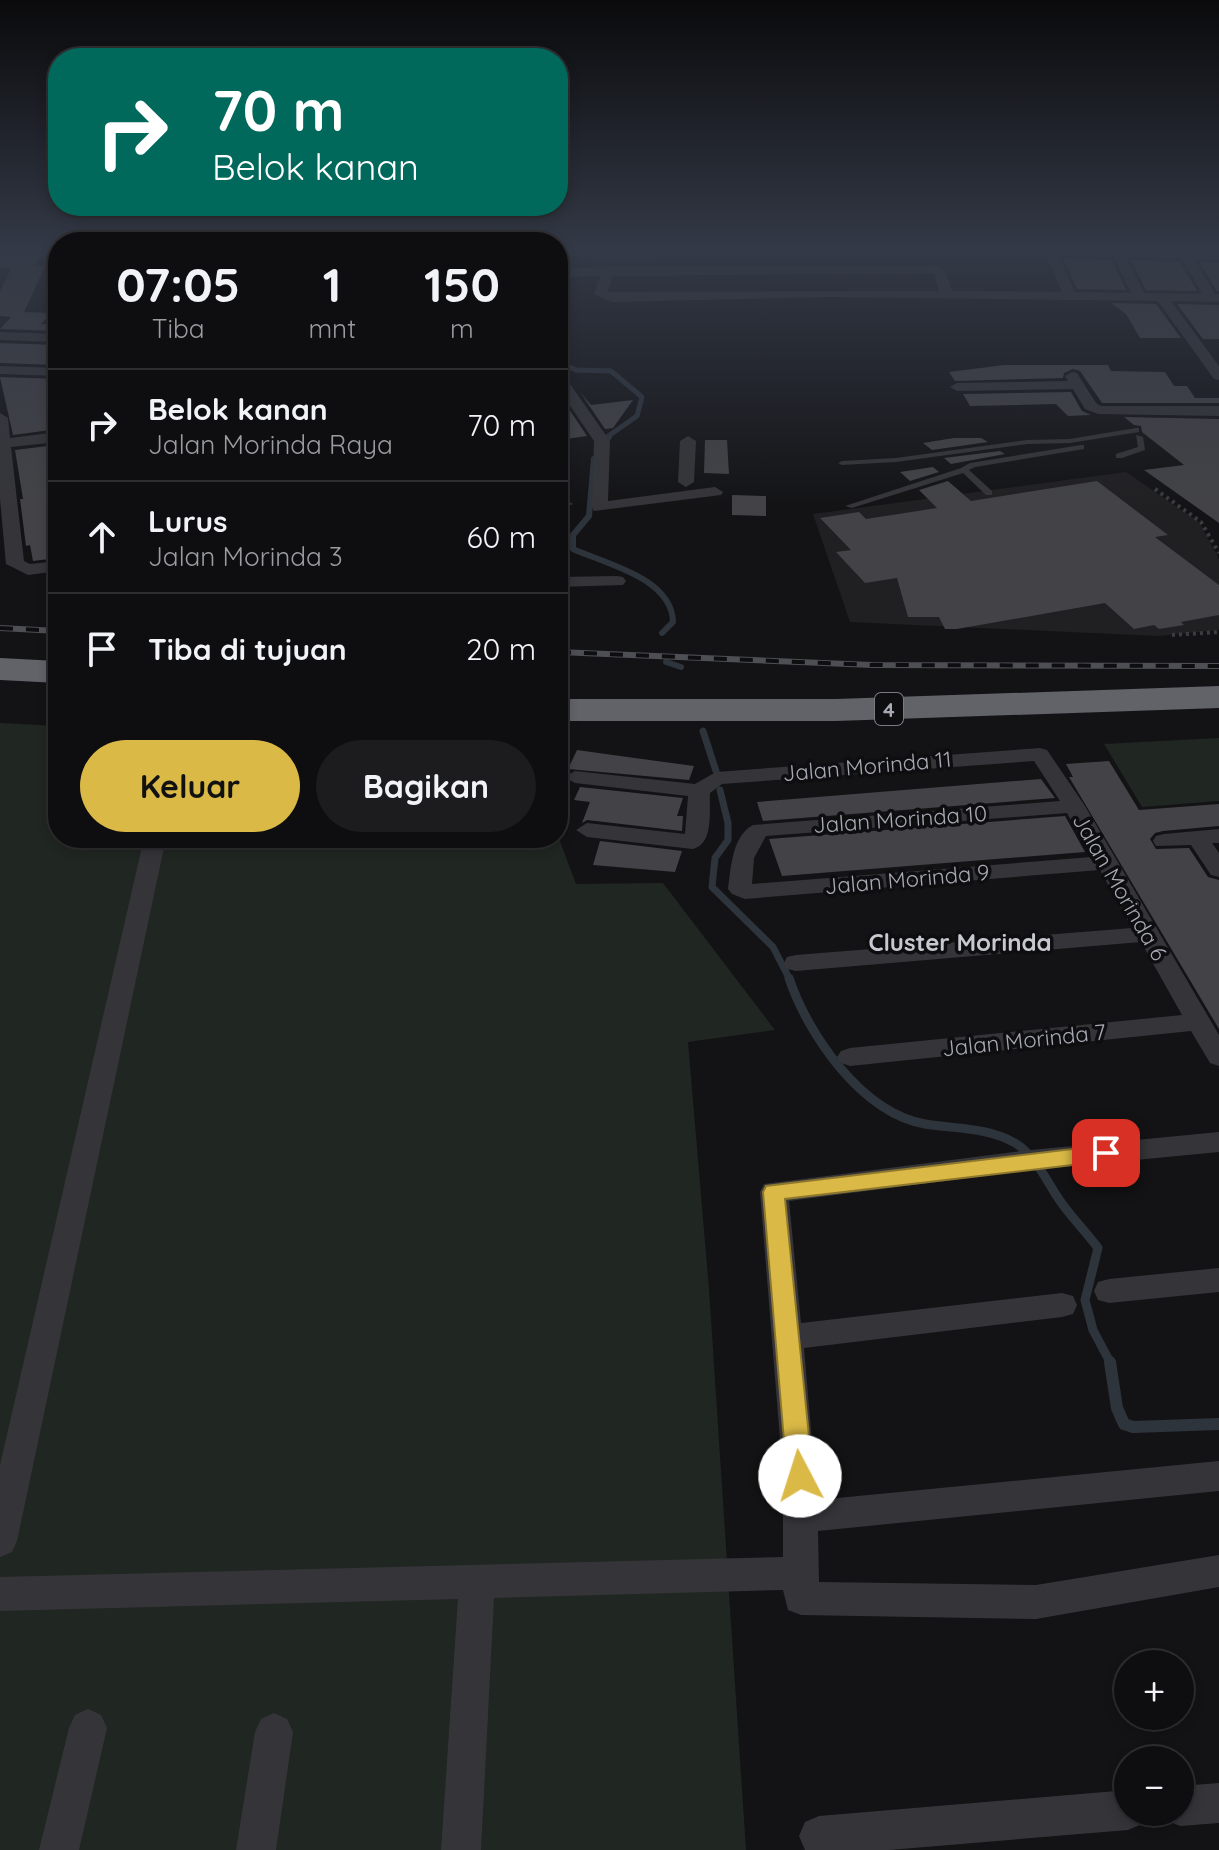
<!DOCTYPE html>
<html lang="id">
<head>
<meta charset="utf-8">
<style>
	:root { --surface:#0e0e10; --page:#1c1c1e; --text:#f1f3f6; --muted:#9b9c9f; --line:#2e2e30; --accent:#dab946 }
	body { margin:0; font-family:Quicksand,sans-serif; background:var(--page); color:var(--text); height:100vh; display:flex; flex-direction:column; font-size:30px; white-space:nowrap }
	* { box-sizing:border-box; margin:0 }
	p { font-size:26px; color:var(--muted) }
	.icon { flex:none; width:44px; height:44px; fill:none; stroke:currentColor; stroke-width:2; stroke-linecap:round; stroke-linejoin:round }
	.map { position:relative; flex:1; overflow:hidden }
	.drawer { position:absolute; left:48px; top:232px; width:520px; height:616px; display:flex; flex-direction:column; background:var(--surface); border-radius:32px; box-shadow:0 4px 12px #0003,0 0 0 2px var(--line) }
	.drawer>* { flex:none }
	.top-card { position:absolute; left:48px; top:48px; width:520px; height:168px; border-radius:32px; box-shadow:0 4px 12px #0003,0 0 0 2px var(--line); background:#00695c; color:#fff; overflow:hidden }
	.tools { position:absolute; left:1114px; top:1650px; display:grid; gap:16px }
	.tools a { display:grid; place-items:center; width:80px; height:80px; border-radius:50%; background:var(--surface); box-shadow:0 4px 12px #0003,0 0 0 2px var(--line); font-size:40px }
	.pin { position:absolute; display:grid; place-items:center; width:68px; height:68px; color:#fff; margin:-34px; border-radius:16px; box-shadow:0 4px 12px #0006 }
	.me { position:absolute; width:88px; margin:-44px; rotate:355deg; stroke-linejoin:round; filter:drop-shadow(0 0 6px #0008) }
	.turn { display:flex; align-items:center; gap:28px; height:168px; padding:0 32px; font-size:36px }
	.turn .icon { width:104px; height:104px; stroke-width:2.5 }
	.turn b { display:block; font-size:56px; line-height:68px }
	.eta { display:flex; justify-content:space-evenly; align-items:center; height:136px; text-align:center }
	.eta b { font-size:48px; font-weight:800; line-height:56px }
	.button { display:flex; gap:16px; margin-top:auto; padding:16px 32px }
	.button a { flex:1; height:92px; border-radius:48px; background:var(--accent); color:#111; font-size:32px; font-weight:800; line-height:92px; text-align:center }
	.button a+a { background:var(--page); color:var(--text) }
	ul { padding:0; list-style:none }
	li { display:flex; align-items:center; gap:24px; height:112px; padding:0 32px; border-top:2px solid var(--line) }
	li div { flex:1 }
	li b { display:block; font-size:30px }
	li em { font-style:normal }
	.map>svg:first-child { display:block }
	.built { fill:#201f21 }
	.green { fill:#202621 }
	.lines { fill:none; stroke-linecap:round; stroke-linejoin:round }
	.stream-far4 { stroke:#2e343c; stroke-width:5 }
	.stream-far3 { stroke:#2e343c; stroke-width:6 }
	.stream-far2 { stroke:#2e343c; stroke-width:7 }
	.stream-far1 { stroke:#2e343c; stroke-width:9 }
	.stream { stroke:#2e343c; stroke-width:12 }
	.building { fill:#434347 }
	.path { stroke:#3b3c40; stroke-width:4; stroke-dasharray:3 4; stroke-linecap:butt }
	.service { fill:#353539; fill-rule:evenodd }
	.minor { fill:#353539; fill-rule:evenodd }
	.motorway { fill:#616369; fill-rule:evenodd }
	.rail-casing { stroke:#4e4f54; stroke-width:6 }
	.rail { stroke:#0e0e10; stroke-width:4; stroke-dasharray:13; stroke-linecap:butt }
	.route { fill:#dab946; stroke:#8e782e; stroke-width:2 }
	.labels { text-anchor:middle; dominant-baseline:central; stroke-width:7; stroke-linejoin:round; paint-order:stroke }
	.shield { fill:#0e0e10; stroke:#797a82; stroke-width:2 }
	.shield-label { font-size:20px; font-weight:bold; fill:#a7a9b3 }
	.street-label { font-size:22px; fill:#a7a9b3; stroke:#0e0e10 }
	.neighbourhood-label { font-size:24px; font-weight:bold; fill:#c7c8d0; stroke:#0e0e10 }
</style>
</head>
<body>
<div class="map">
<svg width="1219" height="1850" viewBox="0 0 1219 1850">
	<rect width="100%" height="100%" fill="#131315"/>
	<path class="built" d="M1126 472 1199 522 1219 559V630L1158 636 850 622 813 514Z"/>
	<path class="green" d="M0 723 58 726V838L558 836 576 884 663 883 775 1030 688 1042 709 1289 746 1850H0Z
		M1219 738V801L1142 807 1104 744Z"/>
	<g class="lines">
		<path class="stream-far4" d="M558 362 576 370 611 371 642 397 637 416 604 439"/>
		<path class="stream-far3" d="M601 440 609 437
			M594 459 589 516 573 535V549C606 564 672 578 673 622L662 633
			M666 662 681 667"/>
		<path class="stream-far2" d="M703 731 716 771
			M720 790 728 823V840L715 858 712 887 773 947 790 980"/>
		<path class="stream-far1" d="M789 978C808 1035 862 1113 925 1124 955 1129 988 1127 1015 1143 1037 1156 1048 1185 1063 1205 1074 1220 1087 1233 1098 1248L1085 1300 1093 1330 1111 1364"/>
		<path class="stream" d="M1110 1362 1117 1408 1124 1424 1133 1427 1219 1424"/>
	</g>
	<path class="building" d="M0 250H49L33 266H45L24 312 52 313 41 324H58V331L0 329 11 317 0 316V291L11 269 0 267Z
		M1063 258 1112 260 1126 290 1077 289Z
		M1131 260 1180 262 1197 291 1146 290Z
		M1199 262 1219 263V291H1217Z
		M1111 303 1156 304 1181 338H1140L1126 314Z
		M1177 304 1219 305V339H1203Z
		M0 343 58 345V365L0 363Z
		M1004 365H1108L1111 371 1165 372 1174 386H1187L1195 398H1219V403H1102L1080 371 1073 369 1064 373 1063 378 955 381 949 372Z
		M0 377 58 379V429L13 435Z
		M580 392 591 405 633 400 613 428 605 429Z
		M1071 392 1082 411 1091 415 1068 416 1056 404 970 406 963 394Z
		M558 395 559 394 587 436 566 439 558 427Z
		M1124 417 1219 419V523L1144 470 1184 465 1142 432 1141 426 1134 425Z
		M954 438H981L988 442 932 450 923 443Z
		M705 440H727L729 474 704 473Z
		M56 445 58 558 33 561 30 545 26 546 20 499H23L15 450Z
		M1000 451 1005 454 951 464 944 458Z
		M933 467 939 472 910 481 900 472Z
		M948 481 971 501 1097 481 1168 535 1155 537 1219 585V615L1181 622 1184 625 1159 629 1154 625 1134 629 1105 603 957 629H945L939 617H908L897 578 865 583 836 552 851 550 820 518 859 512 866 519 937 508 919 490Z
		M732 495 766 496V516L732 515Z
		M577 750 620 756 694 766 689 780 568 769Z
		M1109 761 1139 810 1219 804V826L1163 831 1155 833 1150 839 1156 849 1189 848 1208 877 1219 880V1029L1069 777H1073L1066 764Z
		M1041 779 1055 798 763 821 757 802Z
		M580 787 683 798 677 816H683L682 831 587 820 582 823 590 802 574 800Z
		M1065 816 1085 852 782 876 769 839Z
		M600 841 682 851 675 872 593 865Z"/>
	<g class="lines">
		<path class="path" d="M1155 489 1201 522 1219 553
			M1172 635 1219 632"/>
		<path class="service" d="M1136 428H1139V432L1070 443 1027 444 896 462 842 465 838 463 842 461 896 458 1027 440 1070 439Z
			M1136 435 1143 437 1145 450 1122 458H1116V454L1138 447Z
			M1081 445H1084V449L975 467 969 470 992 491V495H986L963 473 852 508 845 506 961 468 970 463Z"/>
		<path class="minor" d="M558 250 651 253 657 257 651 261 558 256Z
			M1044 250 1219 252V260L1194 259 1215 294H1219V302L1171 301 1219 366V380L1214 379 1158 301 829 297 612 302 594 294 600 276 558 277V269L608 267 935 265 945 270 952 291 1062 292ZM1058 255 1114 257 1131 293 1075 292ZM1126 257 1182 259 1202 294 1144 293ZM934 273 939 291 607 292 613 276Z
			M0 332 58 334V342L0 340Z
			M0 366 58 368V376L0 374Z
			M1072 372 1077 373 1096 403 1101 406H1219V416L1098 414 1085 409 1073 389 957 391 950 387 957 383 1068 381 1065 376Z
			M558 373 563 374 610 441 608 501 715 487 723 492 721 495 594 511 592 507 594 441 558 388Z
			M0 413 8 418 10 438 58 432V442L11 447 24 561 30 564 58 561V571L28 575 6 564 0 499Z
			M688 436 696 441 694 482 686 487 678 482 680 441Z
			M565 499 573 504 558 510V500Z
			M617 576 623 577 626 581 623 585 558 587V577Z
			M1040 748 1047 750 1085 806 1219 1035V1066L1210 1063 1191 1031 850 1066 841 1063 837 1057 841 1051 850 1048 1182 1015 1141 942 796 971 787 969 784 963 787 957 796 955 1132 928 1100 870 745 899 732 894 728 889C731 868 732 836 753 825L1060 801 1034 761 722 784 710 793C709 812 714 843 693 849L587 837 576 830 587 823 685 834 688 796 575 783 564 777 575 771 695 784 716 772ZM1067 813 1092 857 752 884 754 858 766 836Z
			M1219 829V843H1212L1219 853V877L1211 875 1191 845 1156 846 1153 841 1156 836 1164 834Z
			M144 838H166L17 1541 12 1552 0 1557V1465Z
			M1219 1132V1152L1021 1171 789 1201 801 1323 1062 1293 1073 1296 1077 1305 1073 1314 1062 1317 804 1348 817 1500 1219 1461V1491L818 1531 819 1582 1036 1585 1219 1555V1587L1036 1619 801 1615 788 1610 783 1590 494 1598 481 1850H441L458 1599 0 1611V1577L783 1557V1476L760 1192 764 1184 1021 1151Z
			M1219 1268V1292L1109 1303 1098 1300 1094 1291 1098 1282 1109 1279Z
			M88 1709 101 1715 107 1728 79 1850H39L69 1728 75 1715Z
			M274 1713 287 1719 293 1732 276 1850H236L255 1732 261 1719Z
			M1219 1783V1823L1180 1826 1166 1820 1163 1812H1180V1786Z
			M1128 1790V1812H1147L1142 1824 1128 1830 889 1850H805L799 1836 805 1822 819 1816Z"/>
		<path class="motorway" d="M0 658 58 661V683L0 680Z
			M1219 686V708L836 721H558V699H836Z"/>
		<g class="rail-casing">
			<path id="rail" d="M0 628 58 631
				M558 652 872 665 1219 666"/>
		</g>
		<use href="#rail" class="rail"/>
	</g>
	<linearGradient id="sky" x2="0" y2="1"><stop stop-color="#0a0a0c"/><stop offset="0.49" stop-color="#333946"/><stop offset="1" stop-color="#333946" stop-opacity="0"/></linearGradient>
	<rect width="1219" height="509" fill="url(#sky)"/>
	<path class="route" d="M1106 1145 1114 1147 1117 1153 1114 1159 1106 1161 785 1199 813 1476 809 1484 800 1487 791 1484 787 1476 763 1192 766 1186Z"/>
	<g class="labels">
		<rect class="shield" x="875" y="693" width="28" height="32" rx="6"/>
		<g class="shield-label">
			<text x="889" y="709">4</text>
		</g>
		<g class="street-label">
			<text transform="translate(867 766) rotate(-5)">Jalan Morinda 11</text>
			<text transform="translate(900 819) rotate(-4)">Jalan Morinda 10</text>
			<text transform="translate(907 879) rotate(-5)">Jalan Morinda 9</text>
			<text transform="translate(1120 887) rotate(60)">Jalan Morinda 6</text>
			<text transform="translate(1024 1040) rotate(-6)">Jalan Morinda 7</text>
		</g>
		<g class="neighbourhood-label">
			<text x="960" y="942">Cluster Morinda</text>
		</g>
	</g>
</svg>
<div class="tools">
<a>+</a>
<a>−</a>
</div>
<div class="pin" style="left:1106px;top:1153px;background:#d93025"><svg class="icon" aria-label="arrive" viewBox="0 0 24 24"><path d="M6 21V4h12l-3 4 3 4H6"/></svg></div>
<svg class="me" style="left:800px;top:1476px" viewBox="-20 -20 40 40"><circle r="19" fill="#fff"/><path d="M0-13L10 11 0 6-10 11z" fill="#dab946"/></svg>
<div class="top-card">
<div class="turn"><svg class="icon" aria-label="right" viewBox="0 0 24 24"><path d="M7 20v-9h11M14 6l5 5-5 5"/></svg><div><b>70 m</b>Belok kanan</div></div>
</div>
<section class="drawer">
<div class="eta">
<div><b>07:05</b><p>Tiba</p></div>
<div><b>1</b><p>mnt</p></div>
<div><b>150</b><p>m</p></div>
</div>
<ul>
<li><svg class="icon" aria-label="right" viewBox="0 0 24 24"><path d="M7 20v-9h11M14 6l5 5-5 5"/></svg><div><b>Belok kanan</b><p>Jalan Morinda Raya</p></div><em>70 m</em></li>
<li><svg class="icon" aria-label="ahead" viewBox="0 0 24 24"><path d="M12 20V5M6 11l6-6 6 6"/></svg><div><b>Lurus</b><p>Jalan Morinda 3</p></div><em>60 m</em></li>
<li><svg class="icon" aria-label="arrive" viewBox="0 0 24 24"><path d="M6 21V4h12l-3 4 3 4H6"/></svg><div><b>Tiba di tujuan</b></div><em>20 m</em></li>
</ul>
<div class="button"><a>Keluar</a><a>Bagikan</a></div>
</section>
</div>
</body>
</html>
